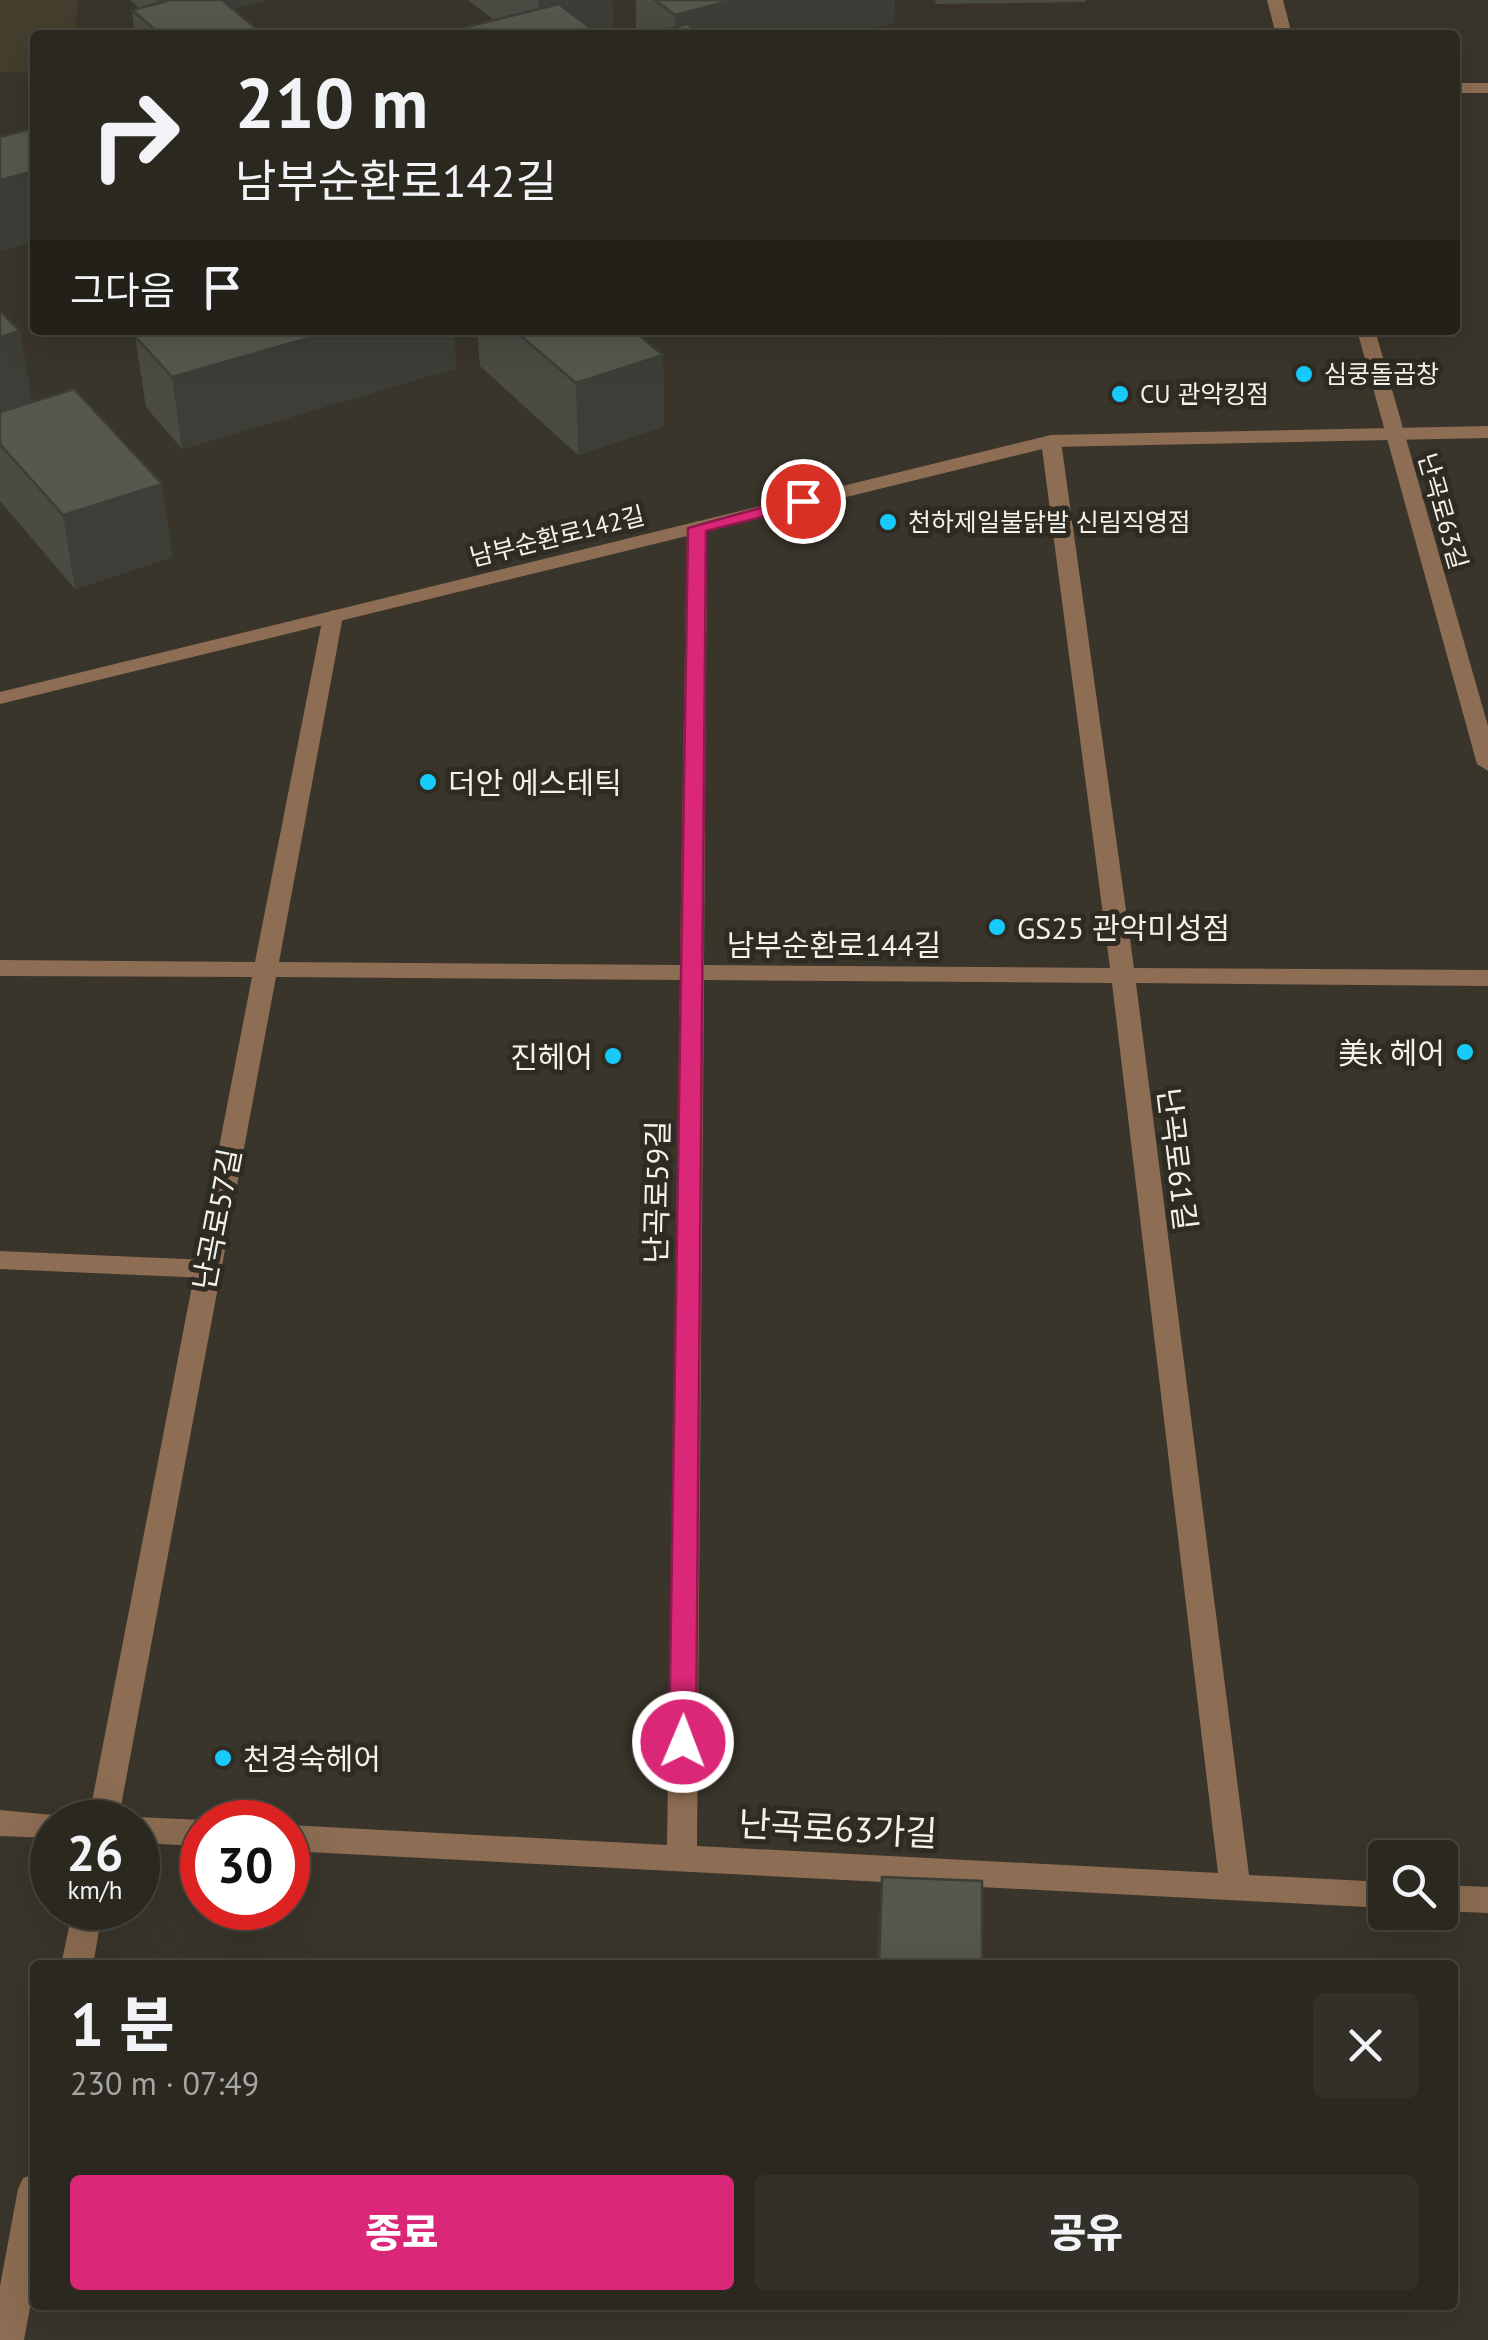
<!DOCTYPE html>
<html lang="ko">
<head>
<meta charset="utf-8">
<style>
	:root { --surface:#2b2820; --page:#333029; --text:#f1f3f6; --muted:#a6a6a5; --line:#47443e; --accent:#db2777 }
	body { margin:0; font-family:"PT Sans","Noto Sans KR",sans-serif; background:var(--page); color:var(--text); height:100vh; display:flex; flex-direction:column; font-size:38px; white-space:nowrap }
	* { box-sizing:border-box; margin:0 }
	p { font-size:32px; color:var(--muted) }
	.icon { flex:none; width:55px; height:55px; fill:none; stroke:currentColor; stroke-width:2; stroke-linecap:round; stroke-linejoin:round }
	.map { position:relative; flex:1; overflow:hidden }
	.sheet { position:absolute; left:30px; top:1960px; width:1428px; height:350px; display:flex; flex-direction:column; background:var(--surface); border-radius:10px; box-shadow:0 10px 40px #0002,0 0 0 2px var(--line) }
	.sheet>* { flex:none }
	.top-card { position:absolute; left:30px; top:30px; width:1430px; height:305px; border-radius:10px; box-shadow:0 10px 40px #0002,0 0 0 2px var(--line); background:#2b2820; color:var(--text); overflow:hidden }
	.controls { position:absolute; left:1368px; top:1840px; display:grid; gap:20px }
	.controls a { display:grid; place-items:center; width:90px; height:90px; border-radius:10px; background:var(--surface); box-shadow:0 10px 40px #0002,0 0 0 2px var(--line); font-size:50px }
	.speed { position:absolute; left:30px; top:1800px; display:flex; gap:20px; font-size:50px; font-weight:700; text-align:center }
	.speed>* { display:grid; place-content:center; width:130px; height:130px; border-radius:50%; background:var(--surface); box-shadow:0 10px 40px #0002,0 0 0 2px var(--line); line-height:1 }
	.speed small { font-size:25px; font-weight:400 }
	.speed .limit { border:15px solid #d22; background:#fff; color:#111 }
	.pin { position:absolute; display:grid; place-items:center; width:85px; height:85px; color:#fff; margin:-42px; border:5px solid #fff; border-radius:50%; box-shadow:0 2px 10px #0007 }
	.me { position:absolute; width:110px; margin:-55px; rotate:1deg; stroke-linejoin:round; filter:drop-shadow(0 0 8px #0008) }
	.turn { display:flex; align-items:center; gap:35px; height:210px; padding:0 40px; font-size:45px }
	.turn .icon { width:130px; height:130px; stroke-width:2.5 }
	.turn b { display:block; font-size:70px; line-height:85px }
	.then { display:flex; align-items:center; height:95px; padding:0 40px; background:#0003; gap:20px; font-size:38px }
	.round { display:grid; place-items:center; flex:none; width:105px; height:105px; border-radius:10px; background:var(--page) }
	.head { display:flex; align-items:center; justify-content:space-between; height:170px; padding:0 40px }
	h1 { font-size:60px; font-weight:800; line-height:75px }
	.primary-button { display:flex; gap:20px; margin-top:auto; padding:20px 40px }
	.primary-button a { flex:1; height:115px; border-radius:10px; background:var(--accent); color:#fff; font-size:40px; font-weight:800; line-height:115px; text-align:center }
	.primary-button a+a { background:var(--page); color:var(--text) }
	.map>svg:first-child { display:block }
	.built { fill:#443e2e }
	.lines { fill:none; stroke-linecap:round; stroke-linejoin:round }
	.service { fill:#8d6d53; fill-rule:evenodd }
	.minor { fill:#8d6d53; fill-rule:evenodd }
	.tertiary { fill:#8d6d53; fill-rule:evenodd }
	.wall { fill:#4a4c43 }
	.shaded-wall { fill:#3c3e37 }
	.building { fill:#56584e; stroke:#3c3e37; stroke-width:2.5 }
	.route { fill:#db2777; stroke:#8e194d; stroke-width:2.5 }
	.poi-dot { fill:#16cafb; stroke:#2e2b22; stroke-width:4 }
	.labels { text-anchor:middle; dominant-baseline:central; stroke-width:10; stroke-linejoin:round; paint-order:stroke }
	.far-poi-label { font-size:25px; fill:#f3f1eb; stroke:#2e2b22; text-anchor:start }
	.far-street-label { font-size:25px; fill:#f3f1eb; stroke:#2e2b22 }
	.poi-label { font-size:30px; fill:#f3f1eb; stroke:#2e2b22; text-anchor:start }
	.street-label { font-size:30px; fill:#f3f1eb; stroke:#2e2b22 }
	.near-street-label { font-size:35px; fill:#f3f1eb; stroke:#2e2b22 }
</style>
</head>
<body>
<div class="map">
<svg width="1488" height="2340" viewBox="0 0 1488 2340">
	<rect width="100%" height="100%" fill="#39352b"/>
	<path class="built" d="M0 0H78L74 35H35V73L0 72Z"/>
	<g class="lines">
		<path class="service" d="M0 1251 207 1260 216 1262 220 1269 216 1276 207 1278 0 1269Z"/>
		<path class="minor" d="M1267 0H1283L1292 35H1276Z
			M1455 83H1488V93H1455Z
			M1357 330H1375L1488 726V771L1477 764Z
			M1051 435 1061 441 1134 968 1488 970V986L1136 983 1249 1875 1385 1882V1908L288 1851V1825L667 1845 680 980 276 977 118 1822H88L252 977 0 976V960L255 962 323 616 333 610 343 616 279 962 680 965 687 527 697 521 707 527 704 965 1110 968 1041 441ZM704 980 1112 983 1218 1873 697 1846Z
			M0 1810 63 1816 66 1822H52V1838L0 1836Z
			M138 1817 202 1820 209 1822H202V1846L138 1843V1822H127Z
			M1440 1885 1488 1887V1913L1440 1911Z
			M73 1908H103L93 1965H61Z
			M35 2174V2281L24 2340H0V2286L18 2189 23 2178Z"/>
		<path class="tertiary" d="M1488 426V438L1051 447 0 704V692L1051 435Z"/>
	</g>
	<path class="wall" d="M130 0H265L232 9 264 35H135L132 10 139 8Z
		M468 0H612L613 35H434L494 20Z
		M636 0H895L894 23 847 35H636Z
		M935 0H1085V2L936 4Z
		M0 311 20 331 32 402 162 484 172 557 75 589 0 501Z
		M156 330H454L456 368 182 449 146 407 135 336Z
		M477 330H633L663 355 664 426 578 455 480 366Z
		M926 330H963L937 338Z
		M882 1877 982 1965H877Z"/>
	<path class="shaded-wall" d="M157 0H265L161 27Z
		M538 0H612L613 35H540Z
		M733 0H895L894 23 847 35H675V15Z
		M35 171V242L0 251V180Z
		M337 330H454L456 368 182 449 172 377Z
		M938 330H963L937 338Z
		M20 331 32 402 0 412V337Z
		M663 355 664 426 578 455 576 383Z
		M162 484 172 557 75 589 63 515Z"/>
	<path class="building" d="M171 0H222L264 35H161L132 10Z
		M655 0H733L675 15Z
		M559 4 598 34 434 35Z
		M687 24 703 35H647Z
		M35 128V171L0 180V137Z
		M0 311 20 331 0 337Z
		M156 330H337L172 377 135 336Z
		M514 330H633L663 355 576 383Z
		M74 389 162 484 63 515 0 444V412Z
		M882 1877 982 1881V1965H879Z"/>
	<path class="route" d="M803 496 810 497V505L706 531 696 1742 692 1750 683 1753 673 1750 669 1742 688 528Z"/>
	<g class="poi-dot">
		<circle cx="1304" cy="374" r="10"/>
		<circle cx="1120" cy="394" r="10"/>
		<circle cx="888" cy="522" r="10"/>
		<circle cx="428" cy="782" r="10"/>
		<circle cx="997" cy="927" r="10"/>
		<circle cx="1465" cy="1052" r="10"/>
		<circle cx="613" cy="1056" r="10"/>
		<circle cx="223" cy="1758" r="10"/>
	</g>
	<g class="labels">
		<g class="far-poi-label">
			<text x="1324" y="374">심쿵돌곱창</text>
			<text x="1140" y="394">CU 관악킹점</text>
			<text x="908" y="522">천하제일불닭발 신림직영점</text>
		</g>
		<g class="far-street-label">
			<text transform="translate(1443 511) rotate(74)">난곡로63길</text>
			<text transform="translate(557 536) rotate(-14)">남부순환로142길</text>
		</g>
		<g class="poi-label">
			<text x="448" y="782">더안 에스테틱</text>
			<text x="1017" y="927">GS25 관악미성점</text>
			<text x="1445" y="1052" text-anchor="end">美k 헤어</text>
			<text x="593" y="1056" text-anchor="end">진헤어</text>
			<text x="243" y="1758">천경숙헤어</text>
		</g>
		<g class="street-label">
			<text x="834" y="944">남부순환로144길</text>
			<text transform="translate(1178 1159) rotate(83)">난곡로61길</text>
			<text transform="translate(656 1192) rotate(-89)">난곡로59길</text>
			<text transform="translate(216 1219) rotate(-79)">난곡로57길</text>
		</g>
		<g class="near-street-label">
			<text transform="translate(838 1828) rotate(3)">난곡로63가길</text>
		</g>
	</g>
</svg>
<div class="controls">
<a><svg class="icon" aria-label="search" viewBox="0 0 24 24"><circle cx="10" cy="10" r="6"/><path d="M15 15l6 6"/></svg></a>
</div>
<div class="speed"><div>26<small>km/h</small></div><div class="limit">30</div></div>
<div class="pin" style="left:803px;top:501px;background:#d93025"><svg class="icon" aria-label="arrive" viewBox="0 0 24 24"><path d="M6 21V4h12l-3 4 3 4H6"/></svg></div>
<svg class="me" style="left:683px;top:1742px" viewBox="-20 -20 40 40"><circle r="17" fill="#db2777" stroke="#fff" stroke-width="3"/><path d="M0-11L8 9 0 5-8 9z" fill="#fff"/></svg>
<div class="top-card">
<div class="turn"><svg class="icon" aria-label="right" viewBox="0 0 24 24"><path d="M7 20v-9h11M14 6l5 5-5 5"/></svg><div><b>210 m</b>남부순환로142길</div></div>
<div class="then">그다음<svg class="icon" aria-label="arrive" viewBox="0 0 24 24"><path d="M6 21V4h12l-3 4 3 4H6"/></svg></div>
</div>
<section class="sheet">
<div class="head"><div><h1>1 분</h1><p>230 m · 07:49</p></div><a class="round"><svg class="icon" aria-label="close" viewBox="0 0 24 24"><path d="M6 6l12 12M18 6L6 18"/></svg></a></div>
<div class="primary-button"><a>종료</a><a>공유</a></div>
</section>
</div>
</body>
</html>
